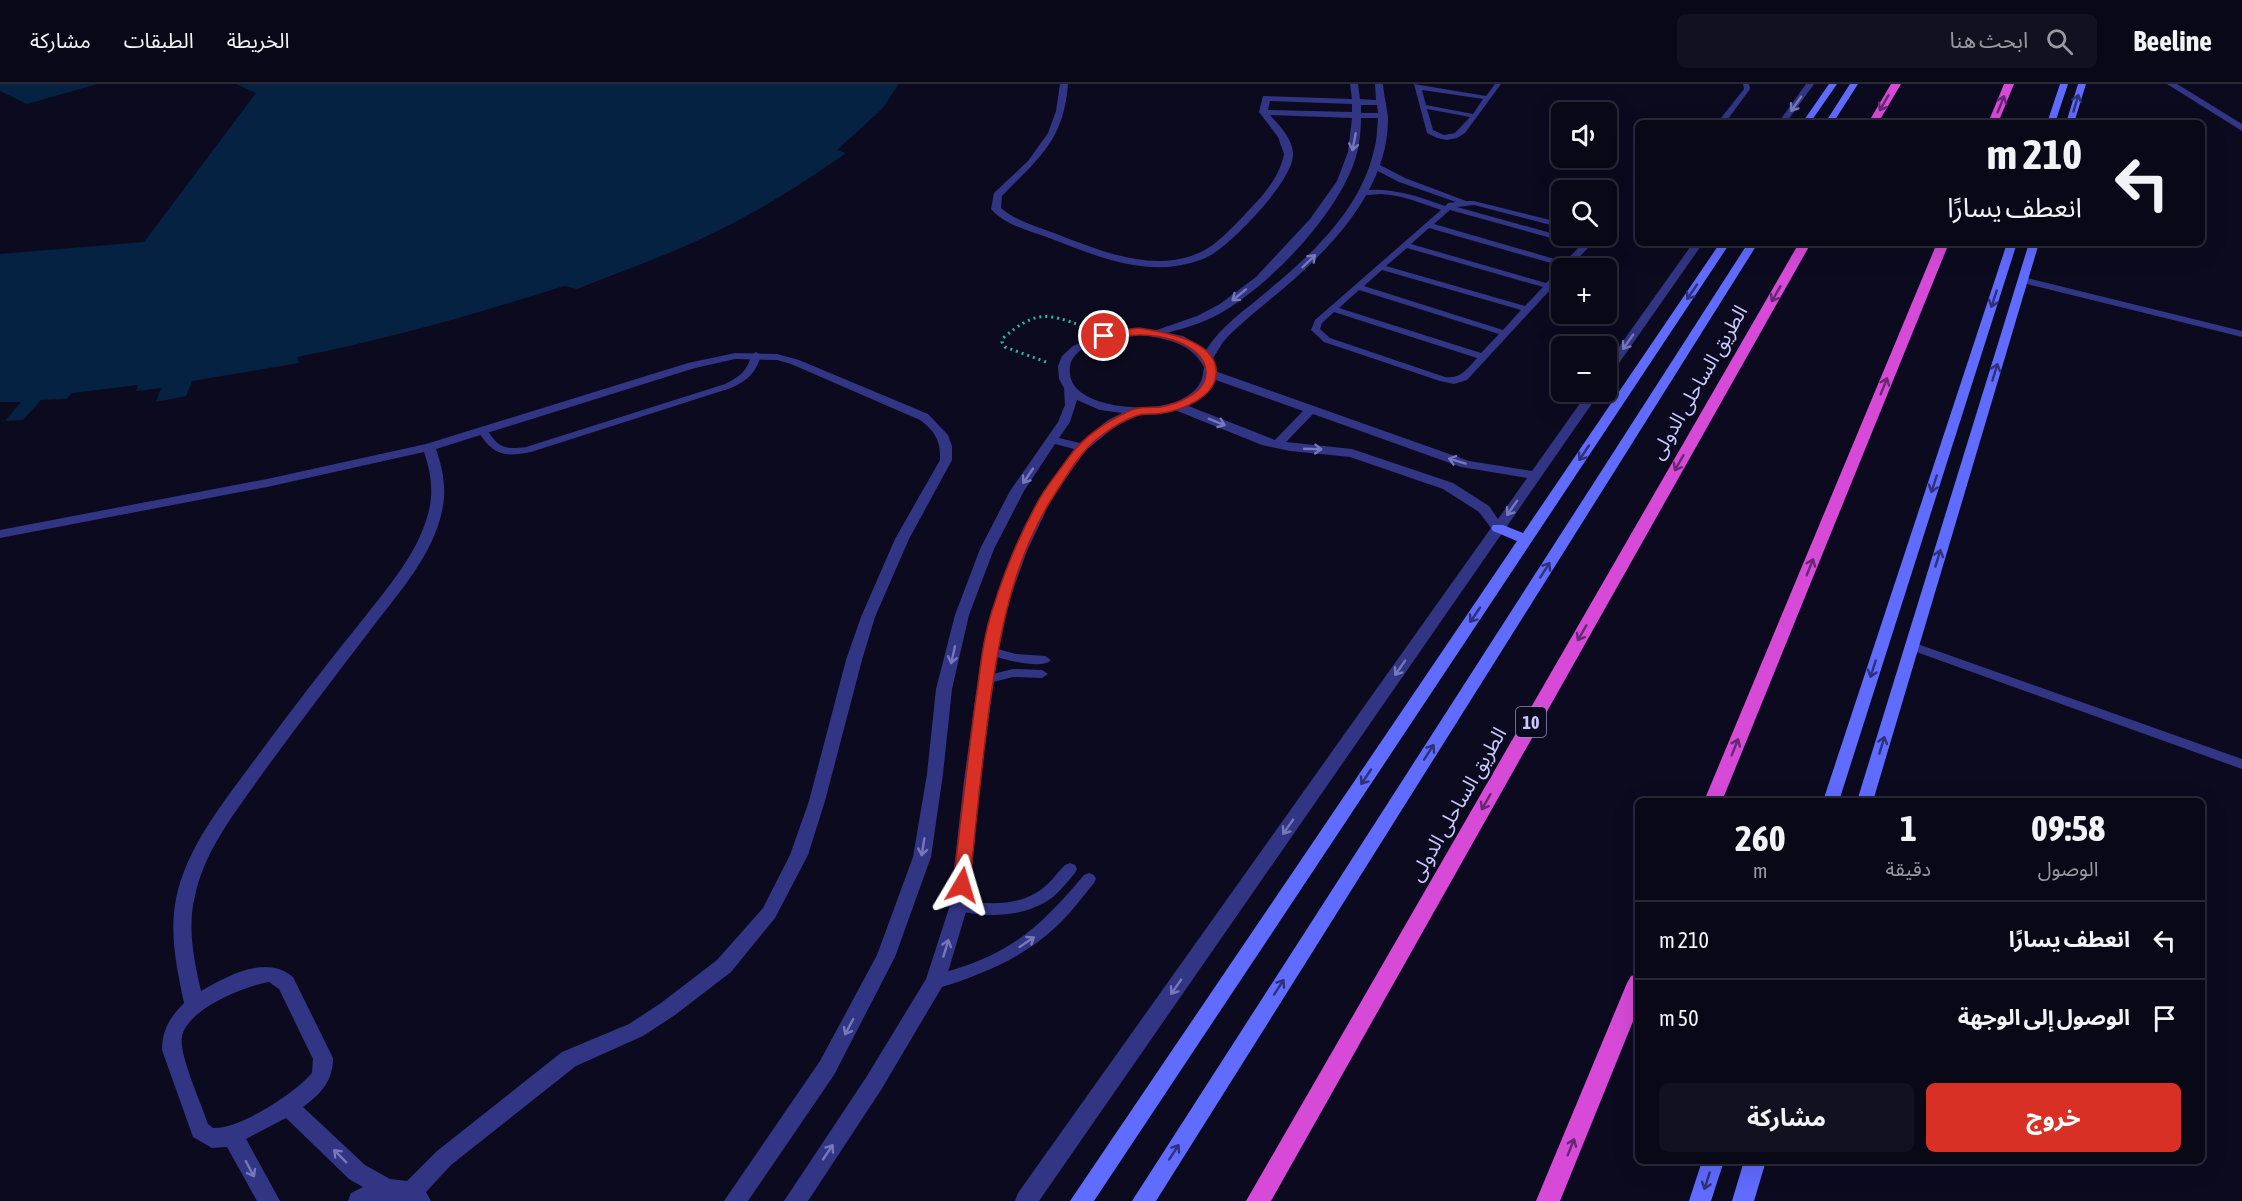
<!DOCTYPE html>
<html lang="ar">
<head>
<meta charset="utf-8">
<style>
	:root { --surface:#090817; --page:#121120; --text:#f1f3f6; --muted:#999aa1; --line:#292936; --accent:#d93025 }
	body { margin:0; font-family:"Asap Condensed","Noto Sans Arabic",sans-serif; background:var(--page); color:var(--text); direction:rtl; height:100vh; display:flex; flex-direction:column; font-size:22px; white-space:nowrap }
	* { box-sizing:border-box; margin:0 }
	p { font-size:20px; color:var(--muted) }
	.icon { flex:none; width:33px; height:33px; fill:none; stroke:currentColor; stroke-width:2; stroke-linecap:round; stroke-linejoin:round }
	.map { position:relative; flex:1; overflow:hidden; direction:ltr }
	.side { position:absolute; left:1635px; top:714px; width:570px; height:366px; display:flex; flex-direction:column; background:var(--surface); border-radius:9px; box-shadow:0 6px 24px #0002,0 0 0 2px var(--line); direction:rtl }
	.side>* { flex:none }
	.guide { position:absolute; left:1635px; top:36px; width:570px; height:126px; border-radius:9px; box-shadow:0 6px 24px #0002,0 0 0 2px var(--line); direction:rtl; background:#090817; color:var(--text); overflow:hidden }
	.tools { position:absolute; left:1551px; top:18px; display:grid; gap:12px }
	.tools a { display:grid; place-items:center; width:66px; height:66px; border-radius:9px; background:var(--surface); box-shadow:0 6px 24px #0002,0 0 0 2px var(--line); font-size:30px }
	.pin { position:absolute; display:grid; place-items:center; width:51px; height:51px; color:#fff; margin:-26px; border:3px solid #fff; border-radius:50%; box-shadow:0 2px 6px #0007 }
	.me { position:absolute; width:66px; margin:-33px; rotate:7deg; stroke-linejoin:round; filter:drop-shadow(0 0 4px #0008) }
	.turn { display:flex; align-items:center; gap:21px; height:126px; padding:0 24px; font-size:27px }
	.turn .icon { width:78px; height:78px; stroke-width:2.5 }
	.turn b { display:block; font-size:42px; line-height:51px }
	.eta { display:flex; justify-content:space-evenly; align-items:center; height:102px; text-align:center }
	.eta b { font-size:36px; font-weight:700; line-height:42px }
	.primary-button { display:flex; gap:12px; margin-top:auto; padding:12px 24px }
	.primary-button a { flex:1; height:69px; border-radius:9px; background:var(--accent); color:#fff; font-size:24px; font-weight:700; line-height:69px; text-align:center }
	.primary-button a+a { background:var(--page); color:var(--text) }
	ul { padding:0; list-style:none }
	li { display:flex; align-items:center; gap:18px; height:78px; padding:0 24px; border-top:2px solid var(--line) }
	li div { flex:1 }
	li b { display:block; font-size:22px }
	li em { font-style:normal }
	header { display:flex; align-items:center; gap:36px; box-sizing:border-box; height:84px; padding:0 30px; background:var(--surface); border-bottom:2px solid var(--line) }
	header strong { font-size:28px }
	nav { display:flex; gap:33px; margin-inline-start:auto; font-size:21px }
	.search { width:420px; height:54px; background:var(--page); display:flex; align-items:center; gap:15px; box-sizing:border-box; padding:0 21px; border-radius:9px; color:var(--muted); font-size:22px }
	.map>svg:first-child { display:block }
	.water { fill:#062242 }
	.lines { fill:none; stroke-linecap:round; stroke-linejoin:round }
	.path { stroke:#22baa2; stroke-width:3; stroke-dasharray:2 4; stroke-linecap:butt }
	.service { fill:#313583; fill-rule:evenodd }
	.minor { fill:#313583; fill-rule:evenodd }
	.secondary { fill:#606bff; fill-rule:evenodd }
	.trunk { fill:#d64ad7; fill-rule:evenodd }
	.oneway { stroke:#672772 }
	.oneway2 { stroke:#2e3179 }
	.oneway3 { stroke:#7678bb }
	.route { fill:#d93025; stroke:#8d1f18; stroke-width:1.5 }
	.labels { text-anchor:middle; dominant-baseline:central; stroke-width:6; stroke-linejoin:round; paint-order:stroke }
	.shield { fill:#0c0a1f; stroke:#9190bc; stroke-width:1.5 }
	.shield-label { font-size:18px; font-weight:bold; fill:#cac9ff }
	.street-label { font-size:20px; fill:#cac9ff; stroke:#0c0a1f }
</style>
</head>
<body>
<header>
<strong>Beeline</strong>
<div class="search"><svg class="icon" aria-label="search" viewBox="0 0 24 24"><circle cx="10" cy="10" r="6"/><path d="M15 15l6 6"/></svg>ابحث هنا</div>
<nav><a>الخريطة</a><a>الطبقات</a><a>مشاركة</a></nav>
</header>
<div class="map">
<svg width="2242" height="1117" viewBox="0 0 2242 1117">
	<rect width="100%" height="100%" fill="#0c0a1f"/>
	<path class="water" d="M0 0H97L27 20 0 7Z
		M236 0H899L882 25 837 66 846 69C798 103 746 135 692 159 654 176 615 190 577 205L564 202C476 230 388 255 297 273L299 279 192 297 186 312 156 318 161 304 136 307 138 301 72 309 66 315 41 316 23 336 5 337 21 318H0V170L144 158 256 9Z"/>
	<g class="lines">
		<path class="path" d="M1046 278 1005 263 1002 258 1003 254C1035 227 1046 228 1084 243"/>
		<path class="service" d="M1414 0 1486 12 1495 0H1501L1465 49 1457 54 1447 56 1437 54 1427 49ZM1422 6 1483 15 1473 30 1426 21ZM1427 25 1470 33 1455 49 1444 51 1433 46Z
			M1743 0H1749L1750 5 1725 39H1717L1744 5Z
			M1372 80H1378L1405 94 1466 117H1474L1562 139V144L1474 121 1457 123 1583 158 1582 152H1590L1592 154 1589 163 1568 184H1562V193L1467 296 1454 300 1440 297 1324 258 1311 246 1315 236 1441 126C1421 119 1402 111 1381 110 1373 110 1364 113 1358 109L1359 107C1389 102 1417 112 1445 122L1448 119 1456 118 1399 98 1372 84ZM1450 126 1580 162 1565 178 1434 140ZM1429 144 1561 182 1560 185 1546 199 1411 160ZM1407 164 1543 203 1525 222 1386 182ZM1382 186 1521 226 1503 246 1364 202ZM1359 206 1499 250 1481 269 1339 224ZM1334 228 1477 274C1467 285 1461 295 1445 293L1330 254 1320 245 1322 239Z
			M756 268 761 271C757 288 747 297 731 304L531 368C503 374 492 370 477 346L482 343 486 344C498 363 502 366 526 363L725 300C739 293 748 287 751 271Z
			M1912 558 2242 675V685L1908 565 1906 562 1908 559Z
			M990 563 1016 570 1045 572 1051 576C1041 587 1000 574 986 570L984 567Z
			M1013 585 1042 586 1048 590 1042 594 1013 593 985 600 979 596 981 593Z
			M1070 779 1075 781 1077 785 1075 789C1068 797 1061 806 1053 813 1026 833 991 834 959 827L954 825 952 821 954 817 959 815C987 821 1017 823 1042 805 1051 798 1057 789 1065 781Z
			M1089 789 1094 791 1096 795 1094 799C1083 812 1073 826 1061 838 1026 873 982 891 935 905L930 903 927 898 930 893C946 887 962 884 978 877 1025 858 1052 829 1084 791Z"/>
		<path class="minor" d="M1060 0H1068C1064 56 1039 74 1002 112L1001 124C1016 137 1035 142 1054 149 1096 165 1146 187 1191 172 1214 165 1232 144 1248 127 1264 111 1280 92 1284 70L1278 53 1259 28 1263 12 1352 15 1350 0H1358L1360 15 1376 16 1375 0H1383C1384 13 1387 23 1388 33 1389 103 1334 161 1284 204 1264 221 1241 238 1223 258L1212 276 1216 283 1215 287 1469 377 1532 387 1588 308H1600L1039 1117H1015L1018 1109 1491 444 1479 428 1443 405 1350 373 1290 367 1262 361 1175 326 1137 331 1116 342 1086 366 1052 414 1027 467 1005 528 998 567 980 696 968 821 945 898 881 1006 808 1117H784L867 992 926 895 950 821 964 696 982 567 991 528 1013 467 1039 414 1074 365 1055 360 1024 407 994 465 969 531 952 605 943 690 931 773 895 873 834 991 748 1117H724L820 977 877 871 913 773 927 690 936 605 955 531 980 465 1010 407 1058 338 1065 321 1064 304 1059 295 1058 282 1062 272 1073 262 1098 251 1139 244 1154 247 1197 232 1220 220 1256 193 1310 135 1337 97 1348 68 1352 34 1270 31C1279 41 1293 55 1293 70 1294 96 1233 158 1211 171 1201 177 1188 180 1176 182 1134 188 1090 170 1052 155 1031 147 1006 142 991 125L994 109 1028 77 1048 49 1056 27ZM1270 17 1352 20V28L1268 26ZM1361 21H1377L1378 29H1361ZM1361 34H1378C1377 45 1377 56 1374 66 1360 127 1311 171 1265 209 1244 227 1221 242 1206 266L1183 252 1167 249C1185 244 1203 239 1219 230 1270 201 1334 134 1354 79 1359 65 1361 49 1361 34ZM1139 250C1166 256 1190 257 1204 283 1203 288 1203 293 1201 297 1185 332 1108 328 1082 309 1075 304 1071 298 1070 290 1066 258 1116 253 1139 250ZM1213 295 1303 327 1275 356 1186 321C1197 316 1210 307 1213 295ZM1077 316 1100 326 1122 329 1108 336 1080 359 1059 354 1070 338ZM1313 330 1461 383 1527 394 1498 435 1489 422 1453 399 1352 365 1286 358Z
			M1806 0H1814L1786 39H1778Z
			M2167 0H2177L2242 40V47Z
			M1693 159H1703L1610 292 1606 293V281Z
			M2023 193 2242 247V253L2019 198 2018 196Z
			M735 269 777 270 799 276 928 330 948 351 952 362V376L909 455 875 533 862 576 825 717 808 771 775 834 731 888 675 931 643 952 576 982 451 1081 426 1108 431 1117H348L351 1109 363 1103 349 1095 286 1034 246 1055 280 1117H257L227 1063 212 1064 193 1053 162 966C162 946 170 933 184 919 177 885 169 850 176 815 186 764 223 719 253 678 289 629 326 581 364 534 389 502 417 470 428 430 434 409 431 388 424 368L267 403 0 454V446L267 395 426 360 688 279ZM735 275 777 276 791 280 920 336C935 347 941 357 940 376L895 455 861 533 846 576 809 717 790 771 763 824 717 876 661 919 629 940 562 968 437 1067 407 1097 390 1095 365 1081 303 1023C321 1010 333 997 333 974L293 893C266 870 227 892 201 907 194 876 187 843 195 812 205 764 238 725 265 686 301 637 338 588 375 540 401 506 433 470 442 427 447 406 443 385 436 365L695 284ZM269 898 279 905 313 975 312 989C295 1009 239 1046 213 1044L208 1040C202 1021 178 969 182 952 188 925 245 902 269 898Z"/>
		<path class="secondary" d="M1829 0H1837L1810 39H1802Z
			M1850 0H1858L1833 39H1825Z
			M2060 0H2068L2055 39H2047Z
			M2078 0H2086L2074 39H2066Z
			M1720 159H1730L1094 1117H1070L1517 457 1493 447 1491 444 1493 441H1503L1523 449Z
			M1748 159H1758L1156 1117H1132Z
			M2007 159H2017L1839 717H1823Z
			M2029 159H2039L1873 717H1857Z
			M1702 1077H1724L1711 1117H1689Z
			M1744 1077H1766L1754 1117H1732Z"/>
		<path class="trunk" d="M1891 0H1901L1878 39H1868Z
			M2004 0H2014L1998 39H1988Z
			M1799 159H1811L1271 1117H1246Z
			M1937 159H1949L1722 717H1704Z
			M1638 890V925L1560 1117H1536L1627 899 1631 892Z"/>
	</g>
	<defs><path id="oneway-shaft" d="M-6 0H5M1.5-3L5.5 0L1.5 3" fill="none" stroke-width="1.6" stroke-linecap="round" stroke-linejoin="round" transform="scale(1.5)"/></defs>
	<g class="oneway">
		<use href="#oneway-shaft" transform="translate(1884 19) rotate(120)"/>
		<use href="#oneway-shaft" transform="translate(2001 20) rotate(-68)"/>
		<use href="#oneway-shaft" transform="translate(1776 210) rotate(120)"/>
		<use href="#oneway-shaft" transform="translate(1884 302) rotate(-68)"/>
		<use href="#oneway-shaft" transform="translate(1679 379) rotate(120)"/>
		<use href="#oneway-shaft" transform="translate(1810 483) rotate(-68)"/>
		<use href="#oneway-shaft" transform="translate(1582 549) rotate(120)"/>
		<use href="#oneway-shaft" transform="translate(1735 663) rotate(-68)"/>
		<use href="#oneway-shaft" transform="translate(1486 718) rotate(120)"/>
		<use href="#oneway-shaft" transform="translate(1571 1063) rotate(-68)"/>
	</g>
	<g class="oneway2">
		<use href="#oneway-shaft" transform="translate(2076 19) rotate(-73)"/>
		<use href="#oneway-shaft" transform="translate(1692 208) rotate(124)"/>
		<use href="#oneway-shaft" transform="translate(1994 215) rotate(108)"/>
		<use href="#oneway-shaft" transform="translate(1995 288) rotate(-73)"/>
		<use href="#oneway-shaft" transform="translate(1584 369) rotate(124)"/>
		<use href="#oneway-shaft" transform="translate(1934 400) rotate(108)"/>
		<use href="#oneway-shaft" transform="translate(1938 474) rotate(-73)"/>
		<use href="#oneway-shaft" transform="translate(1545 486) rotate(-57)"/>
		<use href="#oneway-shaft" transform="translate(1475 531) rotate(124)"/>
		<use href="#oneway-shaft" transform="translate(1873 585) rotate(108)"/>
		<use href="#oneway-shaft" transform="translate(1882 661) rotate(-73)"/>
		<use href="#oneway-shaft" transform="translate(1429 668) rotate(-57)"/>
		<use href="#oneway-shaft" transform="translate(1366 693) rotate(124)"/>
		<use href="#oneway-shaft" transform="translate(1279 903) rotate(-57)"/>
		<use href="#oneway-shaft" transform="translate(1174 1068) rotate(-57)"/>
		<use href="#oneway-shaft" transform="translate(1707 1097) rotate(108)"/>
	</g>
	<g class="oneway3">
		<use href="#oneway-shaft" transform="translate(1796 20) rotate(125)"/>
		<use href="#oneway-shaft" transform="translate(1354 58) rotate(101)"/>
		<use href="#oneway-shaft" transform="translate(1309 177) rotate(-44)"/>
		<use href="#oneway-shaft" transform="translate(1239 211) rotate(141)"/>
		<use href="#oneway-shaft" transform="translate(1628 258) rotate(125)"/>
		<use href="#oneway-shaft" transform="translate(1217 338) rotate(22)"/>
		<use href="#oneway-shaft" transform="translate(1313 365) rotate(2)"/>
		<use href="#oneway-shaft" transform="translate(1457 377) rotate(-163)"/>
		<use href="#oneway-shaft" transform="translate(1028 392) rotate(124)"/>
		<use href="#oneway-shaft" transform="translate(1512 424) rotate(125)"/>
		<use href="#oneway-shaft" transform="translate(953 571) rotate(103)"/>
		<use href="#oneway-shaft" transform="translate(1400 584) rotate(125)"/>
		<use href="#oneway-shaft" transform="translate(1288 743) rotate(125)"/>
		<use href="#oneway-shaft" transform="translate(923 763) rotate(99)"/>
		<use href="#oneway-shaft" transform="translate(1027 858) rotate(-34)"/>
		<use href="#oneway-shaft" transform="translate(946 864) rotate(-73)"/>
		<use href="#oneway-shaft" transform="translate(1176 903) rotate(125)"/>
		<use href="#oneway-shaft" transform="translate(849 943) rotate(118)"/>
		<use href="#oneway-shaft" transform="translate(828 1068) rotate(-56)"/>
		<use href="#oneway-shaft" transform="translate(340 1072) rotate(-135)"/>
		<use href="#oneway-shaft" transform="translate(250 1085) rotate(62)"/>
	</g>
	<path class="route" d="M1139 244C1163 248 1221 256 1216 292 1213 314 1182 326 1163 329 1155 331 1144 329 1136 332 1125 336 1110 345 1101 352 1081 366 1066 393 1053 413 1011 479 998 557 988 634 981 690 975 745 970 801L967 806 962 808 956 806 953 801C960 741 967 681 975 621 980 590 982 557 992 527 1004 488 1020 449 1040 414 1048 400 1059 387 1069 373 1084 352 1105 338 1129 327 1138 322 1150 324 1160 323 1176 320 1205 310 1206 290 1207 261 1161 250 1138 251 1127 251 1108 259 1099 252L1104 248Z"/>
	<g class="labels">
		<rect class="shield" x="1516" y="623" width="30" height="30" rx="4.5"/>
		<g class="shield-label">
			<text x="1531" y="638">10</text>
		</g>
		<g class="street-label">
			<text transform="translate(1698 298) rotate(-60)">الطريق الساحلى الدولى</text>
			<text transform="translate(1457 720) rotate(-60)">الطريق الساحلى الدولى</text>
		</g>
	</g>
</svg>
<div class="tools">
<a><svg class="icon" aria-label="sound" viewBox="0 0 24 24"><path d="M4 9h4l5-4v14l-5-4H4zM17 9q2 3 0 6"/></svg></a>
<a><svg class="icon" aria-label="search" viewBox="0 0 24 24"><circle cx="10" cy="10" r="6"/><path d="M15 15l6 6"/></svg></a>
<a>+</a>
<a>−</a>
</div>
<div class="pin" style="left:1104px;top:252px;background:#d93025"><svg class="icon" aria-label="arrive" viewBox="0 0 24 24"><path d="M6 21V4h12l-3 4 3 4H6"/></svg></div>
<svg class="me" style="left:962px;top:801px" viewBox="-20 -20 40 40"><path d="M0-17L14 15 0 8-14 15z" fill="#d93025" stroke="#fff" stroke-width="4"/></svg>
<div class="guide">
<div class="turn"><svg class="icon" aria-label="left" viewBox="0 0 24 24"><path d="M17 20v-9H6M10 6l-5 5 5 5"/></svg><div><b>210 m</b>انعطف يسارًا</div></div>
</div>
<section class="side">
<div class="eta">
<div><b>09:58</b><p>الوصول</p></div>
<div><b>1</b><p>دقيقة</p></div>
<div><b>260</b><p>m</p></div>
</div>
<ul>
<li><svg class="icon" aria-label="left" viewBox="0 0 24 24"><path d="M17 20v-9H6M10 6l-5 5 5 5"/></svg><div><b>انعطف يسارًا</b></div><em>210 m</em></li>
<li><svg class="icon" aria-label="arrive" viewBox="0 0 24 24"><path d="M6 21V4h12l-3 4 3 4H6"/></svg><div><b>الوصول إلى الوجهة</b></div><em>50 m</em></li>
</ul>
<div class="primary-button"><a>خروج</a><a>مشاركة</a></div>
</section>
</div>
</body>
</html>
